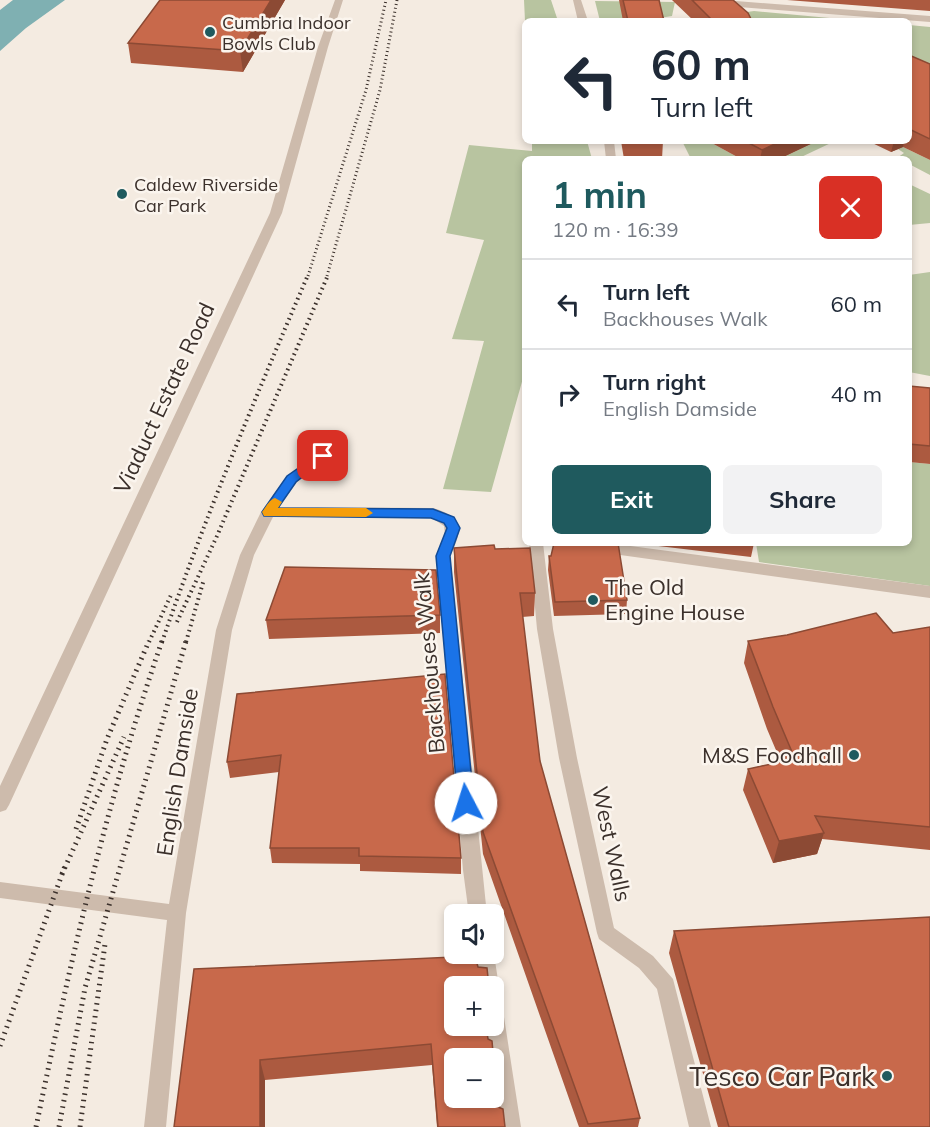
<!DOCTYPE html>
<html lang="en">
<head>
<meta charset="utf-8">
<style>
	:root { --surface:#fff; --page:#f2f2f3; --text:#1f2937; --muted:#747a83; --line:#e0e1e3; --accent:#1f5a5e }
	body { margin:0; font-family:Mulish,sans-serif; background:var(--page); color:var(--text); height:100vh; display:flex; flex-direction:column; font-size:22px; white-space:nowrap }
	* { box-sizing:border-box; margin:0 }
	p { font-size:20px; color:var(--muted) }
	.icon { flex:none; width:33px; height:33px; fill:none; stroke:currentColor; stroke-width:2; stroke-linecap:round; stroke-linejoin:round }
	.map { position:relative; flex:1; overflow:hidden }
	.details { position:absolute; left:522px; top:156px; width:390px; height:390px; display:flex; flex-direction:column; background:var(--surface); border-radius:9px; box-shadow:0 3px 9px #0003 }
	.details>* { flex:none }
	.guide { position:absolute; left:522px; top:18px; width:390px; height:126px; border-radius:9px; box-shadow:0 3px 9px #0003; background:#fff; color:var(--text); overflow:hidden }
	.buttons { position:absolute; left:444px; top:904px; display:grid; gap:12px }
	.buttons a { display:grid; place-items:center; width:60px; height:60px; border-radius:9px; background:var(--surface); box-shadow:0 3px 9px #0003; font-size:30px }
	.pin { position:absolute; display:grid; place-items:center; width:51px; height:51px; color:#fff; margin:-26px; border-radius:12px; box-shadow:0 3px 9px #0006 }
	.me { position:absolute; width:66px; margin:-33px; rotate:355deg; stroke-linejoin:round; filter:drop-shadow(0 0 4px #0008) }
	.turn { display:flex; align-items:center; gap:21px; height:126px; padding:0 30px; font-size:27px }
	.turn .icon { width:78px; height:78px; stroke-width:2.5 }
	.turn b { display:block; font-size:42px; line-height:51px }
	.round { display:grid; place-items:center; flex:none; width:63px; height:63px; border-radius:9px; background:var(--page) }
	.headline { display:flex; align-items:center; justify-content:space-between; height:102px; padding:0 30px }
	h1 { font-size:36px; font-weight:700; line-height:45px; color:var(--accent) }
	.cta { display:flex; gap:12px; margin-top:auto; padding:12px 30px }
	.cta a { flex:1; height:69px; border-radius:9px; background:var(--accent); color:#fff; font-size:24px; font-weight:700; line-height:69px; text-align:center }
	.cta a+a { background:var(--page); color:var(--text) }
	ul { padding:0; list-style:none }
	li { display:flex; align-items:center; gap:18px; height:90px; padding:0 30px; border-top:2px solid var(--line) }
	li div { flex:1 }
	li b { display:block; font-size:22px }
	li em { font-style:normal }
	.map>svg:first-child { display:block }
	.green { fill:#b8c4a0 }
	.water { fill:#7fb0b2 }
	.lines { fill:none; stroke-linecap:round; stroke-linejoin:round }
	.pedestrian { fill:#cdbbac; fill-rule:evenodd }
	.minor { fill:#cdbbac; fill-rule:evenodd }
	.rail-far2 { stroke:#3b302b; stroke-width:3; stroke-dasharray:1 3; stroke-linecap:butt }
	.rail-far1 { stroke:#3b302b; stroke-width:4; stroke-dasharray:1.5 4; stroke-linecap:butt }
	.rail { stroke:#3b302b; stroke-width:5; stroke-dasharray:1.5 5; stroke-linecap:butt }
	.wall { fill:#ac5a40 }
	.shaded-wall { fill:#8c4a34 }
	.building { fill:#c8694b; stroke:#8c4a34; stroke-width:1.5; fill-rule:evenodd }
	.route { fill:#1a73e8; stroke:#114b97; stroke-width:1.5 }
	.slow { fill:#f59e0b }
	.poi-dot { fill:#1f5a5e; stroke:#fbf5ee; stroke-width:2 }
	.labels { text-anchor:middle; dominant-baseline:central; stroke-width:5; stroke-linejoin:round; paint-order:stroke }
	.far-poi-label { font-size:18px; fill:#3b302b; stroke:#fbf5ee; text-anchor:start }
	.street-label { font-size:22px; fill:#3b302b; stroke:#fbf5ee }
	.poi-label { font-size:22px; fill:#3b302b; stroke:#fbf5ee; text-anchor:start }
	.near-poi-label { font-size:27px; fill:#3b302b; stroke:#fbf5ee; text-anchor:end }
</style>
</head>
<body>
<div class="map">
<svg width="930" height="1127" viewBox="0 0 930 1127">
	<rect width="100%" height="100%" fill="#f4ebe1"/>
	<path class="green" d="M524 0H551L558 21H525Z
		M595 1 675 2 672 16 641 21H600Z
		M754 11 862 21H750L747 12Z
		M909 25 930 27V84L909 75Z
		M532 141H587L592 159H525V371L491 492 443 489 484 341 452 339 484 240 446 233 469 145 532 151Z
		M682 141H708L741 159H691Z
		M817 141 833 142 797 159H779Z
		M903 147 930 160V175L909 164V159L897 158 904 153 898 149Z
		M909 184 930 194V223L909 225Z
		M930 272V376L909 372V275Z
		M909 462 930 464V586L759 562 756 543H909Z"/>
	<path class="water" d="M13 0H65L26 28 0 51V10Z"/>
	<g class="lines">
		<path class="pedestrian" d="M563 543H608L930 586V598L570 548Z"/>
		<path class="minor" d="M335 0H343L328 47 282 213 9 805 6 810 0 812V786L270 213 318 47Z
			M573 0H581L588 21H578Z
			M685 0H723L930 16V22L689 3Z
			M604 141H614L616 159H606Z
			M323 451 330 456 328 459 297 482 279 507 433 508C464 517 463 530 450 556L487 915H469L463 870 436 556 445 535 444 526 432 518 273 517 254 555 232 630 186 913 166 1127H144L167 920 0 898V882L169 904 216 630 240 555 261 512 287 476Z
			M529 543H543L553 629 577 758 614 928 653 956 673 979 711 1127H689L657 989 639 968 599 939 597 933 559 758 537 629Z
			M474 954H494L499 987 496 993 494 994V987H479Z
			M494 1008 501 1010 504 1017 521 1127H499L494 1084V1059H490L485 1026H494Z"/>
		<path class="rail-far2" d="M308 276 366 90 386 0
			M327 276 380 90 397 0"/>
		<path class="rail-far1" d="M177 622 217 536 328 275
			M149 642 172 593
			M162 642C205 517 256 396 308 275
			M186 642 204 579"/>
		<path class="rail" d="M76 829 107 739 149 641
			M62 874 124 737
			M0 1046 65 866
			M36 1127C70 963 107 799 162 641
			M59 1127 85 988 186 641
			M80 1127 105 944"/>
	</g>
	<path class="wall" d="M160 0H285L243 72 131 63 128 43Z
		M619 0H659L664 21H623Z
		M672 0H733L752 21H694Z
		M787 0H930V11Z
		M909 55 930 64V160L903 147 891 152 868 141H909Z
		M621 141H663L662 159H624Z
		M708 141H817L779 159H741Z
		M909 386 930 388V464L909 462Z
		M633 543H754L751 557Z
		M454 548 495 549 535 593 534 616 522 617 540 761 640 1118 638 1127H579L483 854 454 572Z
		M549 556H551L627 600 626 614 554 616 548 570Z
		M440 615V633L269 639 266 620Z
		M930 627V850L822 839 817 854 773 863 743 790 748 769 781 762 767 729 744 663 748 641 893 633Z
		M237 694 461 858V874L360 871V864L272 863 270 848 279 772 230 778 227 762Z
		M674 931 930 1127H718L669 953Z
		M478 967 454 987 505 1127H437L432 1065 265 1080V1127H174L194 969Z"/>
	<path class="shaded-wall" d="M271 0H285L243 72 240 51Z
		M781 141H817L779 159H760L762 150Z
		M894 141H904L903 147 891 152Z
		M824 833 817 854 773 863 779 841Z
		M260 1060 265 1080V1127H260Z"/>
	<path class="building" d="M160 0H271L240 51 128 43Z
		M623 0H659L664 21H628Z
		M692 0H733L748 13 752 21H713Z
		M909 55 930 64V139L909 129Z
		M626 141H663L664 143H626Z
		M745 141H781L762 150Z
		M909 386 930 388V446L909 444Z
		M554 543H618L627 600 555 602 549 556H551Z
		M494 545 495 549 530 548 535 593H520L540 761 640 1118 588 1124 483 832 454 548Z
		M285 567 436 570 440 615 266 620Z
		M876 613 893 633 930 627V827L815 816 824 833 779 841 748 769 795 759 773 707 748 641 787 635Z
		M445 674 461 858 359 856V848H270L281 755 227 762 237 694Z
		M930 917V1127H729L674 931Z
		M475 956 478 967 487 968 489 987H454V1026H486L488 1039 492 1041 498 1107 503 1109 505 1127H438L431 1044 260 1060V1127H174L194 969ZM454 1059H494V1098H454Z"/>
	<path class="route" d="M323 451 329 456 327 458 296 482 278 508 433 509 454 517 460 528 450 556 474 803 471 808 466 810 460 808 458 803 436 556 447 528 444 523 431 518 264 516 262 512 287 476Z"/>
	<path class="slow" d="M275 498 282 502 278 508H366L373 513 366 517 264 516 262 512C266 507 269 500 275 498Z"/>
	<g class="poi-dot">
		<circle cx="210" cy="32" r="6"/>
		<circle cx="122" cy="194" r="6"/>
		<circle cx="593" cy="600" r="6"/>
		<circle cx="854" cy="755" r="6"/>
		<circle cx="887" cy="1076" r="6"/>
	</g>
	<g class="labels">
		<g class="far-poi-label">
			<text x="222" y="22">Cumbria Indoor<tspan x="222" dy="21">Bowls Club</tspan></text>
			<text x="134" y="184">Caldew Riverside<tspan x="134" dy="21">Car Park</tspan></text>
		</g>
		<g class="street-label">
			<text transform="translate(164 398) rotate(-65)">Viaduct Estate Road</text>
			<text transform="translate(429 663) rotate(-95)">Backhouses Walk</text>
			<text transform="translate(177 772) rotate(-81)">English Damside</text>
			<text transform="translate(612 844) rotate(78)">West Walls</text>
		</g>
		<g class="poi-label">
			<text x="605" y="587">The Old<tspan x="605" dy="25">Engine House</tspan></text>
			<text x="842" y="755" text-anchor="end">M&amp;S Foodhall</text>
		</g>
		<g class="near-poi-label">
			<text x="875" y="1076">Tesco Car Park</text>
		</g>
	</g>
</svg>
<div class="buttons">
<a><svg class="icon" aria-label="sound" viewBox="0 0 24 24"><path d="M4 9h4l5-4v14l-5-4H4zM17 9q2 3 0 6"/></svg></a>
<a>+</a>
<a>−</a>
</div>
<div class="pin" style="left:323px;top:456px;background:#d93025"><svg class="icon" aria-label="arrive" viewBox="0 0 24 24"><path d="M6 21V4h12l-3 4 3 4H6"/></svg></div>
<svg class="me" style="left:466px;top:803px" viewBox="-20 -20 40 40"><circle r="19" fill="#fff"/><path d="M0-13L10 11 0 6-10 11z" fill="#1a73e8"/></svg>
<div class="guide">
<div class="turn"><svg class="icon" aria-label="left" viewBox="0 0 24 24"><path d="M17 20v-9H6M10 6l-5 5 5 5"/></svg><div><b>60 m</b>Turn left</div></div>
</div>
<section class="details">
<div class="headline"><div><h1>1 min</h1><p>120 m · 16:39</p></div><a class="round" style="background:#d93025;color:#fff"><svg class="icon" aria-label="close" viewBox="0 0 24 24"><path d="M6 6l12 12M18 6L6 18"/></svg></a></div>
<ul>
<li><svg class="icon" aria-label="left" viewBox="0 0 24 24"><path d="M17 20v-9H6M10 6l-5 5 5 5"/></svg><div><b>Turn left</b><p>Backhouses Walk</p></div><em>60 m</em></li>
<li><svg class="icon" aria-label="right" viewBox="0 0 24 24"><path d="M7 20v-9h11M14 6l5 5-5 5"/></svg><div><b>Turn right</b><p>English Damside</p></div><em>40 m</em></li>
</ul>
<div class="cta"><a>Exit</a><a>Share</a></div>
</section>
</div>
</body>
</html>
